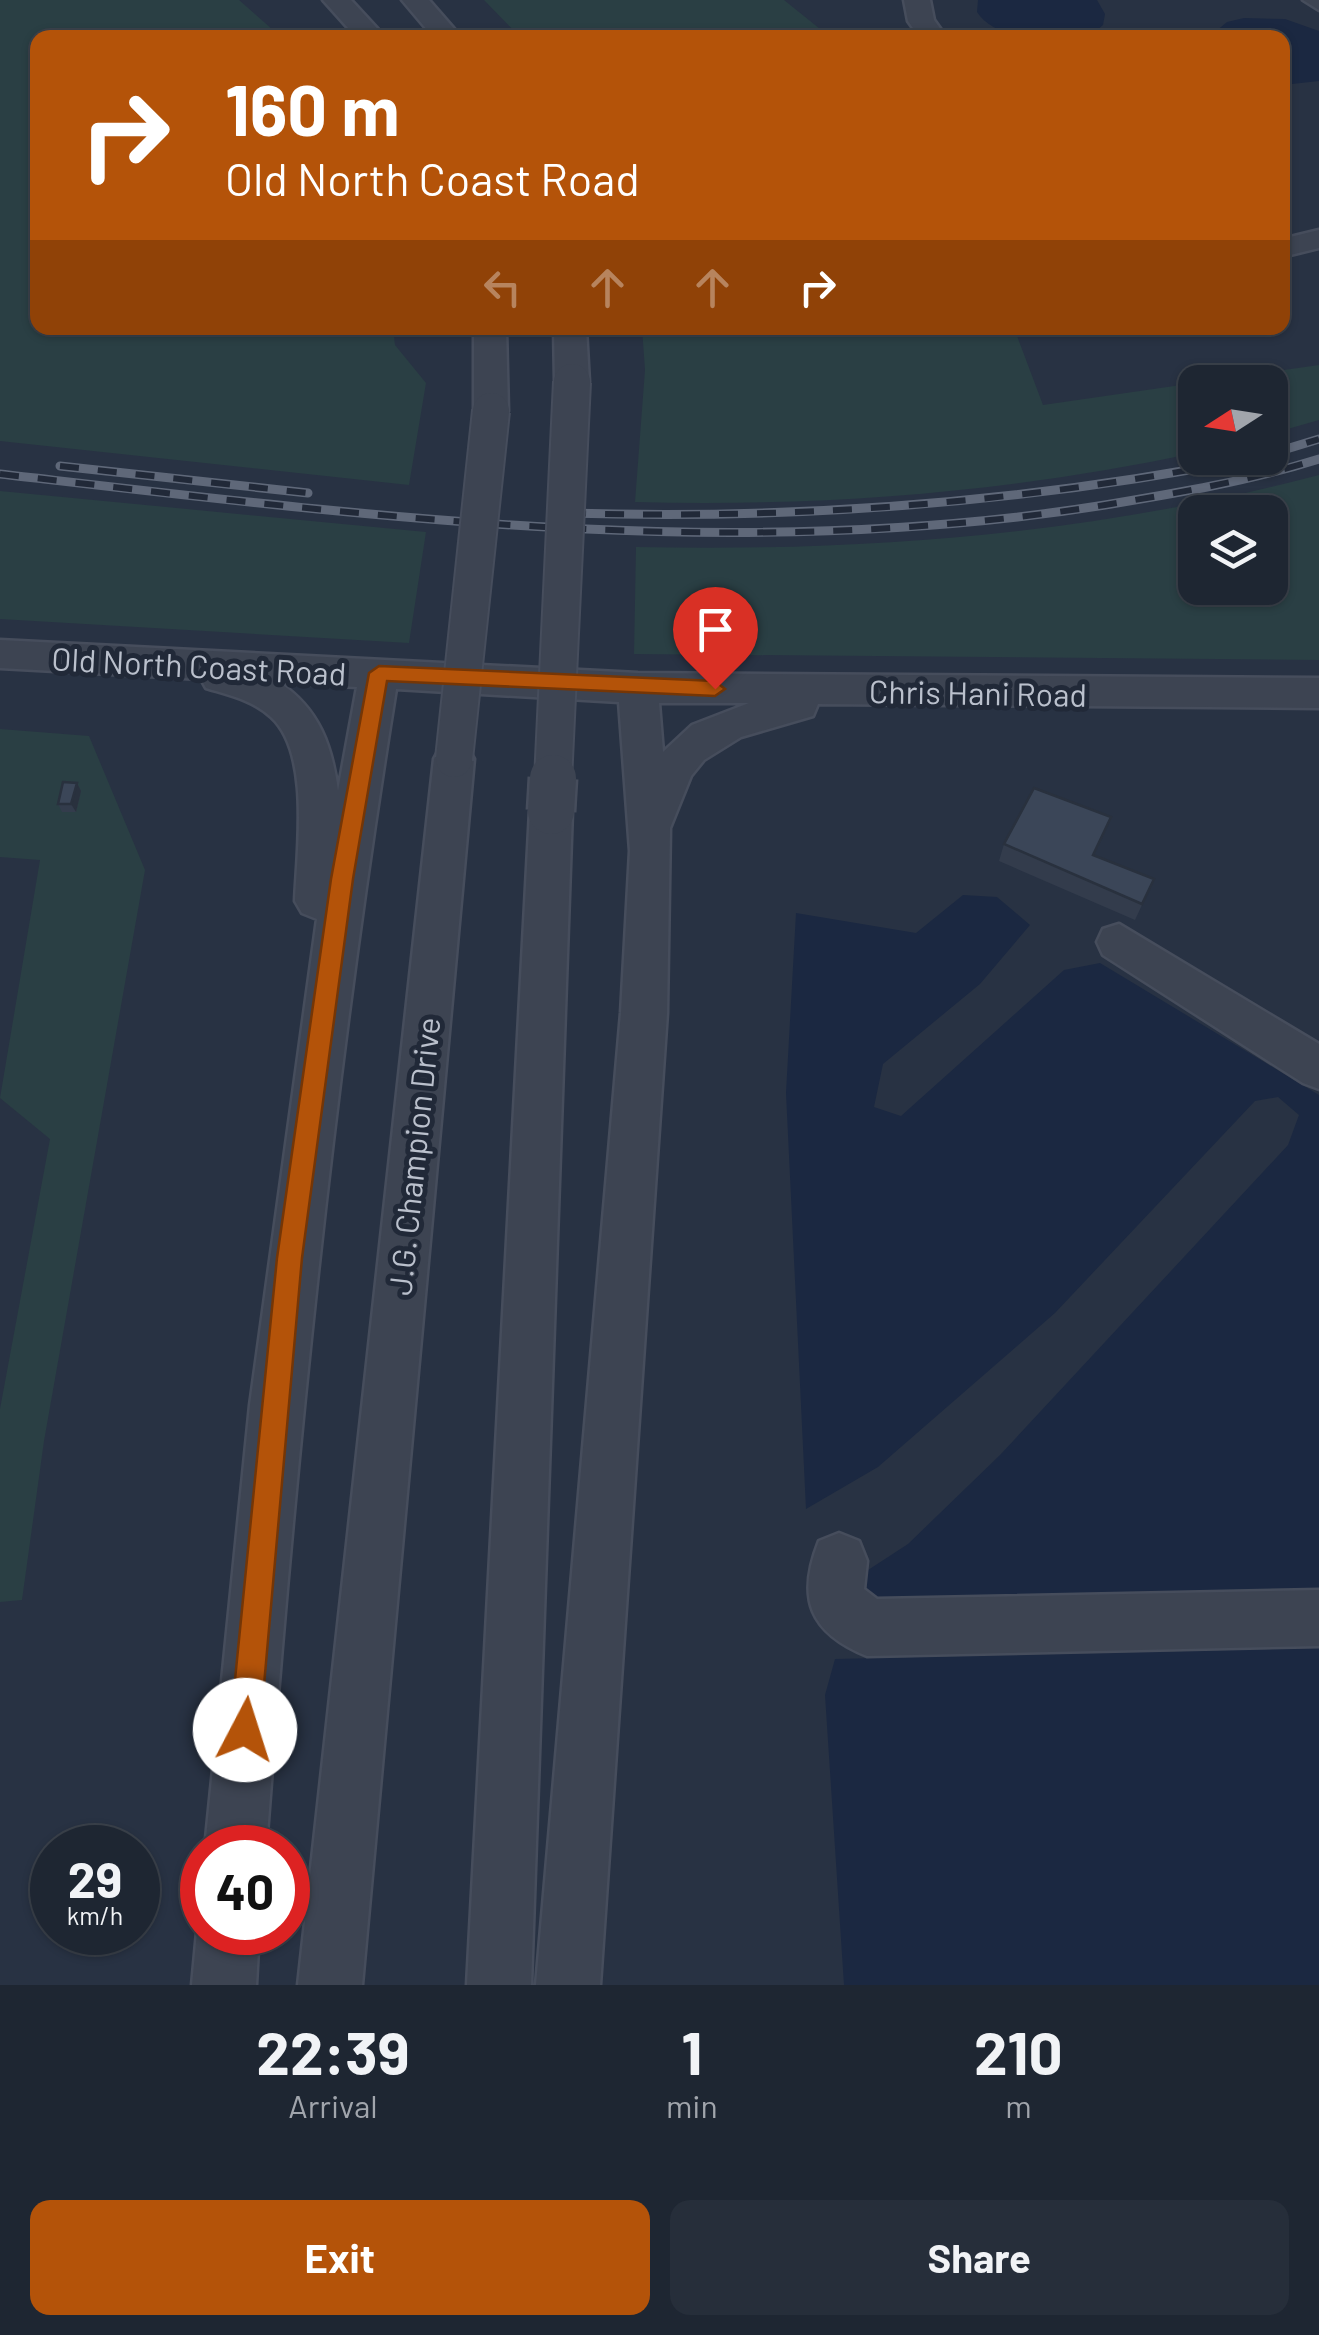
<!DOCTYPE html>
<html lang="en">
<head>
<meta charset="utf-8">
<style>
	:root { --surface:#1e2632; --page:#262e3a; --text:#f1f3f6; --muted:#a1a5ac; --line:#3c434d; --accent:#b45309 }
	body { margin:0; font-family:Barlow,sans-serif; background:var(--page); color:var(--text); height:100vh; display:flex; flex-direction:column; font-size:38px; white-space:nowrap }
	* { box-sizing:border-box; margin:0 }
	p { font-size:32px; color:var(--muted) }
	.icon { flex:none; width:55px; height:55px; fill:none; stroke:currentColor; stroke-width:2; stroke-linecap:round; stroke-linejoin:round }
	.map { position:relative; height:1985px; overflow:hidden }
	.sheet { display:flex; flex-direction:column; background:var(--surface); flex:1 }
	.sheet>* { flex:none }
	.banner { position:absolute; left:30px; top:30px; width:1260px; height:305px; border-radius:20px; box-shadow:0 2px 8px #0004,0 0 0 2px var(--line); background:#b45309; color:#fff; overflow:hidden }
	.needle { width:65px; rotate:258deg }
	.buttons { position:absolute; left:1178px; top:365px; display:grid; gap:20px }
	.buttons a { display:grid; place-items:center; width:110px; height:110px; border-radius:20px; background:var(--surface); box-shadow:0 2px 8px #0004,0 0 0 2px var(--line); font-size:50px }
	.speed { position:absolute; left:30px; top:1825px; display:flex; gap:20px; font-size:50px; font-weight:700; text-align:center }
	.speed>* { display:grid; place-content:center; width:130px; height:130px; border-radius:50%; background:var(--surface); box-shadow:0 2px 8px #0004,0 0 0 2px var(--line); line-height:1 }
	.speed small { font-size:25px; font-weight:400 }
	.speed .limit { border:15px solid #d22; background:#fff; color:#111 }
	.pin { position:absolute; display:grid; place-items:center; width:85px; height:85px; color:#fff; margin:-102px -42px; border-radius:50% 50% 50% 0; rotate:-45deg; box-shadow:0 0 10px #0007 }
	.pin .icon { rotate:45deg }
	.me { position:absolute; width:110px; margin:-55px; rotate:5deg; stroke-linejoin:round; filter:drop-shadow(0 0 8px #0008) }
	.turn { display:flex; align-items:center; gap:35px; height:210px; padding:0 30px; font-size:45px }
	.turn .icon { width:130px; height:130px; stroke-width:2.5 }
	.turn b { display:block; font-size:70px; line-height:85px }
	.lanes { display:flex; align-items:center; height:95px; padding:0 30px; background:#0003; justify-content:center; gap:50px; direction:ltr }
	.lanes .off { opacity:.35 }
	.eta { display:flex; justify-content:space-evenly; align-items:center; height:170px; text-align:center }
	.eta b { font-size:60px; font-weight:700; line-height:70px }
	.primary-button { display:flex; gap:20px; margin-top:auto; padding:20px 30px }
	.primary-button a { flex:1; height:115px; border-radius:20px; background:var(--accent); color:#fff; font-size:40px; font-weight:700; line-height:115px; text-align:center }
	.primary-button a+a { background:var(--page); color:var(--text) }
	.map>svg:first-child { display:block }
	.green { fill:#2a3f44; fill-rule:evenodd }
	.water { fill:#1b2841 }
	.lines { fill:none; stroke-linecap:round; stroke-linejoin:round }
	.minor-casing { stroke:#464d5c; stroke-width:5 }
	.minor { fill:#3d4452; fill-rule:evenodd }
	.rail-casing { stroke:#5f6879; stroke-width:9 }
	.rail { stroke:#212938; stroke-width:6; stroke-dasharray:19; stroke-linecap:butt }
	.minor-bridge-far1-casing { stroke:#464d5c; stroke-width:40; stroke-linecap:butt }
	.minor-bridge-casing { stroke:#464d5c; stroke-width:51; stroke-linecap:butt }
	.minor-bridge-far1 { stroke:#3d4452; stroke-width:36 }
	.minor-bridge { stroke:#3d4452; stroke-width:46 }
	.wall { fill:#333c4c }
	.shaded-wall { fill:#29313e }
	.building { fill:#3b4658; stroke:#29313e; stroke-width:2.5 }
	.route { fill:#b45309; stroke:#753606; stroke-width:2.5 }
	.labels { text-anchor:middle; dominant-baseline:central; stroke-width:10; stroke-linejoin:round; paint-order:stroke }
	.street-label { font-size:32px; fill:#bac0cc; stroke:#212938 }
</style>
</head>
<body>
<div class="map">
<svg width="1319" height="1985" viewBox="0 0 1319 1985">
	<rect width="100%" height="100%" fill="#283243"/>
	<path class="green" d="M0 0H239L281 37 38 38V328H393L395 345 426 383 409 485 0 441Z
		M484 0H784L830 37H520Z
		M642 328H1014L1043 405 1195 383V453C1011 492 824 507 635 502L645 370Z
		M1319 365V420L1270 434V382H1198Z
		M1319 475V660L634 654 636 547C867 552 1095 534 1319 475ZM1195 512H1270V588H1195Z
		M0 491 426 532 409 643 0 619Z
		M0 729 89 736 145 870 44 1441 22 1600 0 1602V1409L50 1139 0 1098 40 860 0 857Z"/>
	<path class="water" d="M978 0H1097L1105 14 1103 25C1077 50 997 44 977 12Z
		M1244 18 1285 19 1319 31V81L1283 85 1282 38 1209 37 1227 22Z
		M963 895 997 897 1030 925 980 984 883 1064 874 1107 901 1116 1064 970 1100 963 1319 1095V1593L897 1615 868 1597 865 1572 908 1544 1000 1455 1288 1145 1299 1115 1278 1097 1255 1101 1055 1313 878 1467 806 1509 786 1093 796 913 916 933Z
		M1319 1648V1985H844L825 1695 835 1659Z"/>
	<g class="lines">
		<g class="minor-casing">
			<path id="minor" d="M323 0H351L386 38H357Z
				M402 0H429L462 38H434Z
				M904 0H930L934 20 947 38H920L908 21Z
				M1303 0H1319V10Z
				M1319 230V248L1282 257V239Z
				M474 328H506L508 411 503 419H479L474 411Z
				M554 328H586L589 382 584 390H560L555 382Z
				M0 640 638 673 1319 678V708L818 704 813 716 741 737 704 760 691 776 670 828 667 1013 600 1985H536L621 1013 630 851 619 702 396 689C334 1074 295 1460 266 1848H205L250 1405 317 919 302 913 295 901C297 851 311 753 271 717 253 700 229 695 206 688L201 679 0 668ZM280 683 357 687 338 791C332 746 319 709 280 683ZM659 703H749L692 725 663 752Z
				M454 743 468 748 474 759 362 1985H298L434 759 440 748Z
				M551 795 566 799 572 811 531 1985H467L530 811 536 799Z
				M1119 924 1319 1044V1089L1303 1083 1103 955 1097 942 1103 929Z
				M839 1533 859 1541 867 1561 864 1589 877 1599 1319 1590V1646L867 1656C810 1633 796 1599 819 1541Z
				M202 1918V1932H259L256 1985H192L197 1932Z"/>
		</g>
		<use href="#minor" class="minor"/>
		<g class="rail-casing">
			<path id="rail" d="M1270 454 1319 439
				M60 466 308 493
				M0 474C367 516 737 564 1105 505 1177 493 1249 481 1319 459
				M567 513C800 520 1025 503 1254 458"/>
		</g>
		<use href="#rail" class="rail"/>
		<g class="minor-bridge-far1-casing">
			<path id="minor-bridge-far1" d="M454 759 491 411
				M553 780 572 382"/>
		</g>
		<g class="minor-bridge-casing">
			<path id="minor-bridge" d="M551 811 553 778"/>
		</g>
		<use href="#minor-bridge-far1" class="minor-bridge-far1"/>
		<use href="#minor-bridge" class="minor-bridge"/>
	</g>
	<path class="wall" d="M77 783 81 791 76 812H62L58 804Z
		M1104 834 1094 855 1154 879 1135 920 999 861 1004 844Z"/>
	<path class="shaded-wall" d="M77 783 81 791 76 812 71 804Z"/>
	<path class="building" d="M63 782 77 783 71 804H58Z
		M1034 788 1111 817 1093 855 1154 879 1142 904 1004 844Z"/>
	<path class="route" d="M379 666 715 681 725 689 715 696 387 681 353 879 302 1258 260 1730 255 1741 245 1745 234 1741 230 1730 277 1258 331 879 369 673Z"/>
	<g class="labels">
		<g class="street-label">
			<text transform="translate(199 665) rotate(3)">Old North Coast Road</text>
			<text transform="translate(978 692) rotate(1)">Chris Hani Road</text>
			<text transform="translate(413 1156) rotate(-84)">J.G. Champion Drive</text>
		</g>
	</g>
</svg>
<div class="buttons">
<a><svg class="needle" viewBox="-14 -14 28 28"><path d="M0-13l5 13h-10z" fill="#e53935"/><path d="M0 13l5-13h-10z" fill="#a1a5ac"/></svg></a>
<a><svg class="icon" aria-label="layers" viewBox="0 0 24 24"><path d="M12 4l9 5-9 5-9-5zM3 14l9 5 9-5"/></svg></a>
</div>
<div class="speed"><div>29<small>km/h</small></div><div class="limit">40</div></div>
<div class="pin" style="left:715px;top:689px;background:#d93025"><svg class="icon" aria-label="arrive" viewBox="0 0 24 24"><path d="M6 21V4h12l-3 4 3 4H6"/></svg></div>
<svg class="me" style="left:245px;top:1730px" viewBox="-20 -20 40 40"><circle r="19" fill="#fff"/><path d="M0-13L10 11 0 6-10 11z" fill="#b45309"/></svg>
<div class="banner">
<div class="turn"><svg class="icon" aria-label="right" viewBox="0 0 24 24"><path d="M7 20v-9h11M14 6l5 5-5 5"/></svg><div><b>160 m</b>Old North Coast Road</div></div>
<div class="lanes"><svg class="icon off" aria-label="left" viewBox="0 0 24 24"><path d="M17 20v-9H6M10 6l-5 5 5 5"/></svg><svg class="icon off" aria-label="ahead" viewBox="0 0 24 24"><path d="M12 20V5M6 11l6-6 6 6"/></svg><svg class="icon off" aria-label="ahead" viewBox="0 0 24 24"><path d="M12 20V5M6 11l6-6 6 6"/></svg><svg class="icon" aria-label="right" viewBox="0 0 24 24"><path d="M7 20v-9h11M14 6l5 5-5 5"/></svg></div>
</div>
</div>
<section class="sheet">
<div class="eta">
<div><b>22:39</b><p>Arrival</p></div>
<div><b>1</b><p>min</p></div>
<div><b>210</b><p>m</p></div>
</div>
<div class="primary-button"><a>Exit</a><a>Share</a></div>
</section>
</body>
</html>
